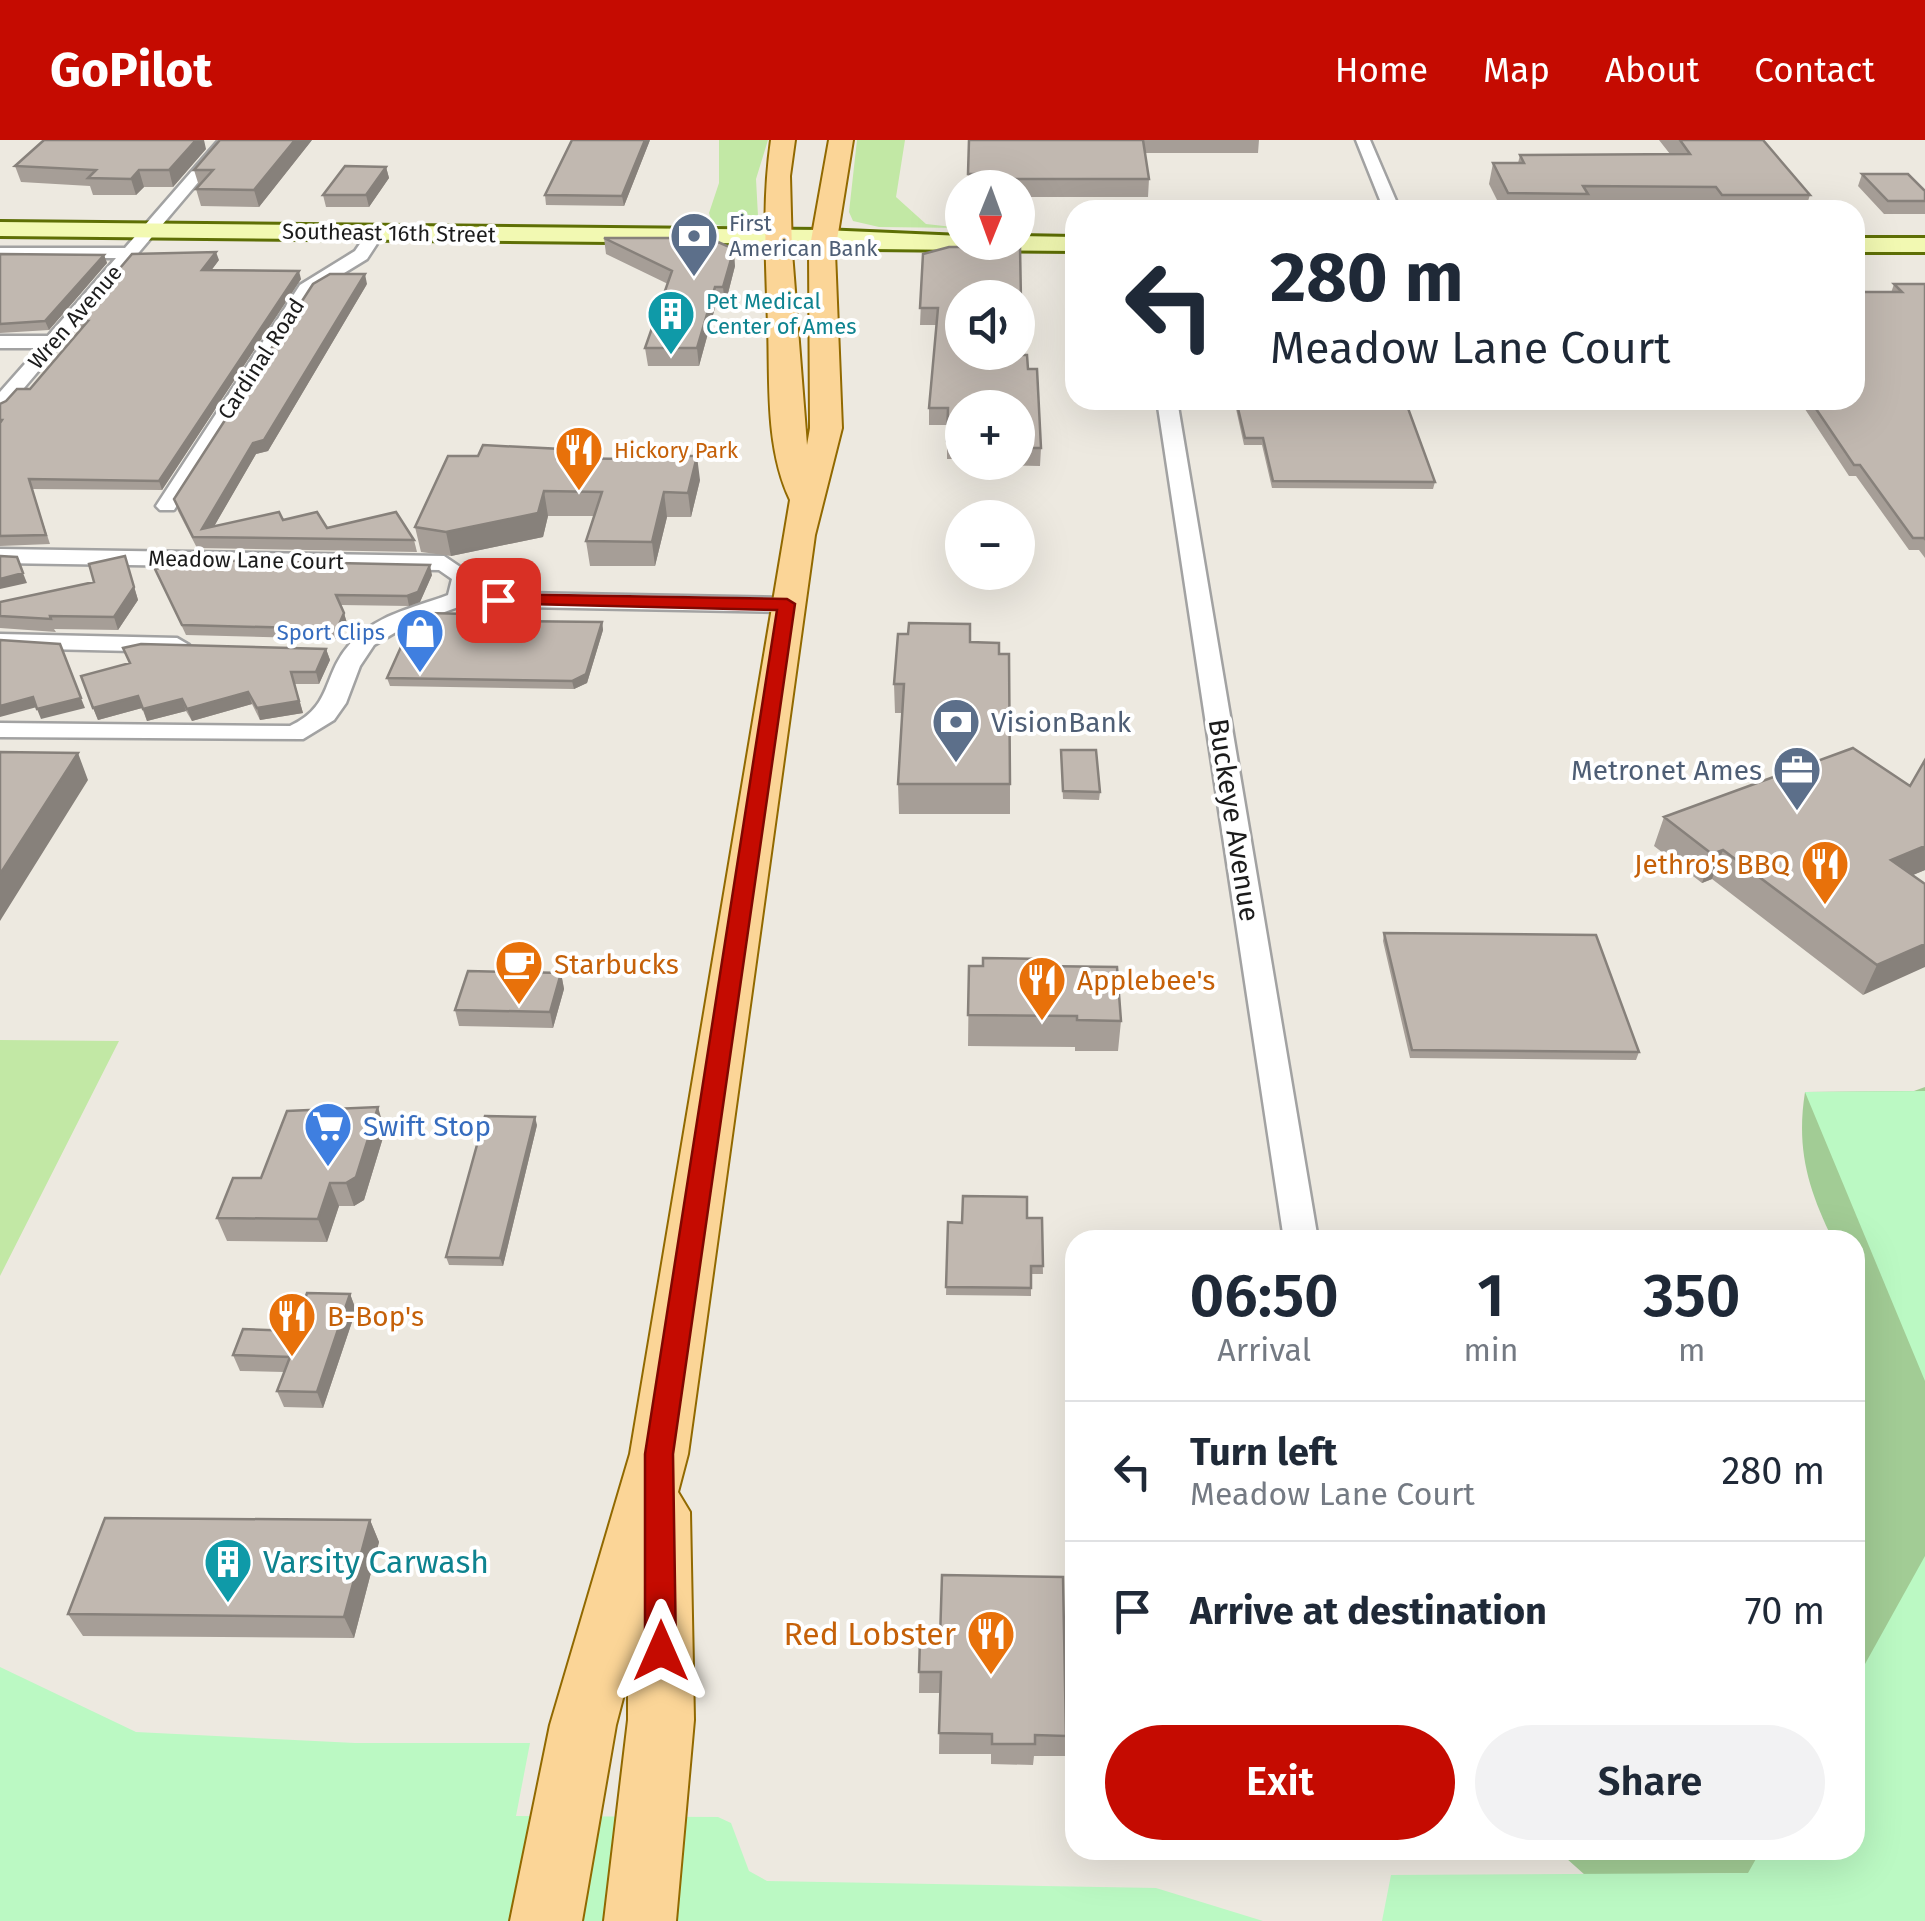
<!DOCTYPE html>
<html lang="en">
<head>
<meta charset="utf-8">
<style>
	:root { --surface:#fff; --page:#f2f2f3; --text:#1f2937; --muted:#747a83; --line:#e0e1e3; --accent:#c50b01 }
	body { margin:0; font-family:"Fira Sans",sans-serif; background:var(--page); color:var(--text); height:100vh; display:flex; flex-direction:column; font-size:38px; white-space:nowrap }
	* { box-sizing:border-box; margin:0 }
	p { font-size:32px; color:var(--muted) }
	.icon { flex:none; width:55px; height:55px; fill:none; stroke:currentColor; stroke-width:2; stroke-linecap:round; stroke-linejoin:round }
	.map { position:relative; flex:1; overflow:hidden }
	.sheet { position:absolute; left:1065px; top:1090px; width:800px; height:630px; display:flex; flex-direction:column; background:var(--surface); border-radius:30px; box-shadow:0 10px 40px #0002 }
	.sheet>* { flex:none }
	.hud { position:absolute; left:1065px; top:60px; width:800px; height:210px; border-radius:30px; box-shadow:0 10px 40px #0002; background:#fff; color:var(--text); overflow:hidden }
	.needle { width:65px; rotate:181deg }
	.tools { position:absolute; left:945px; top:30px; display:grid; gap:20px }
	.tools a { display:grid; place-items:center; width:90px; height:90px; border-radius:50%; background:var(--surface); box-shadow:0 10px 40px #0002; font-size:50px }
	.pin { position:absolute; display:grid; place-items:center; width:85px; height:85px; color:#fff; margin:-42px; border-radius:20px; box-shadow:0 5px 15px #0006 }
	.me { position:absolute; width:110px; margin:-55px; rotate:0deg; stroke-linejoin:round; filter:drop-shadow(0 0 8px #0008) }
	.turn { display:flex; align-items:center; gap:35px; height:210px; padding:0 40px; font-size:45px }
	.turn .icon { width:130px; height:130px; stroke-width:2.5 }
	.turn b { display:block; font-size:70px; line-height:85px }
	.eta { display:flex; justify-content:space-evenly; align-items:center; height:170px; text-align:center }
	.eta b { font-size:60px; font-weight:600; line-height:70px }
	.primary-button { display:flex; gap:20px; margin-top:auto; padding:20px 40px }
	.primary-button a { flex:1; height:115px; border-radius:60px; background:var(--accent); color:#fff; font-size:40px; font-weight:600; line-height:115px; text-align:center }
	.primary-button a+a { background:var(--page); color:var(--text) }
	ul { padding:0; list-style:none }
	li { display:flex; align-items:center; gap:30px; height:140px; padding:0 40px; border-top:2px solid var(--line) }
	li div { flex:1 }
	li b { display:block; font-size:38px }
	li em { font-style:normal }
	header { display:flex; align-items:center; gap:60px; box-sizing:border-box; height:140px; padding:0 50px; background:var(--accent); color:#fff }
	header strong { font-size:48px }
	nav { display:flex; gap:55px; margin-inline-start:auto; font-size:35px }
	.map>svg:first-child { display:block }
	.grass { fill:#c2e8a5 }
	.forest { fill:#a2cc95 }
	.park { fill:#bbf9c3 }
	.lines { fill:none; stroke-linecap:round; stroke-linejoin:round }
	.street-casing { stroke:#a2a2a2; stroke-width:5 }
	.secondary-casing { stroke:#5e6f05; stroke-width:6 }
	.primary-casing { stroke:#916900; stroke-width:4 }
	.street { fill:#fff; fill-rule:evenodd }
	.secondary { fill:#f2f9b2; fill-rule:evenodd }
	.primary { fill:#fbd597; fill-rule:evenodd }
	.wall { fill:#a69e97 }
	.shaded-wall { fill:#87817b }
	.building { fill:#c1b8b0; stroke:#87817b; stroke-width:2.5; fill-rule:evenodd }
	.route { fill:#c50b01; stroke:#800701; stroke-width:2.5 }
	.labels { text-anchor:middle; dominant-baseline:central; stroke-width:8; stroke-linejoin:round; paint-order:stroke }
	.far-service-label { font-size:22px; fill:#4e5e75; stroke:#fff; text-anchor:start }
	.far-street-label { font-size:22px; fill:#1b1b1b; stroke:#fff }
	.far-culture-label { font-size:22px; fill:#0d838f; stroke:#fff; text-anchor:start }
	.far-food-label { font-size:22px; fill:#c56008; stroke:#fff; text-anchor:start }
	.far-shop-label { font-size:22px; fill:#366cbe; stroke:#fff; text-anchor:end }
	.service-label { font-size:28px; fill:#4e5e75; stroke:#fff; text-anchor:start }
	.street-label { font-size:28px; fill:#1b1b1b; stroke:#fff }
	.food-label { font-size:28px; fill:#c56008; stroke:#fff; text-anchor:start }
	.shop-label { font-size:28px; fill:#366cbe; stroke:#fff; text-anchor:start }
	.near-culture-label { font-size:32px; fill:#0d838f; stroke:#fff; text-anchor:start }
	.near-food-label { font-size:32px; fill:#c56008; stroke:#fff; text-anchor:end }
</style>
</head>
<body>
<header>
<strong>GoPilot</strong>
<nav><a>Home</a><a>Map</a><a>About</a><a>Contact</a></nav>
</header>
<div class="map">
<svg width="1925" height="1781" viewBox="0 0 1925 1781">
	<rect width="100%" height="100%" fill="#ede9e0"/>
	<path class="grass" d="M719 0H768L756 39 758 76C747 89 727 89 712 83L709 73 719 43Z
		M857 0H905L896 57 926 84 962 88 879 87 853 81 849 72Z
		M0 900 119 901 0 1136Z"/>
	<path class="forest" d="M1925 947V1743L1749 1733 1585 1735 1557 1710H1855V1100H1833C1808 1049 1796 1009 1805 952L1914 951Z"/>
	<path class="park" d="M1925 951V1241L1805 952Z
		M1925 1416V1781H1382L1391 1735 1748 1733 1761 1710H1855V1542Z
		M0 1527 136 1592 355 1603H530L516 1676 718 1677 731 1683 749 1731 767 1741 1156 1748 1263 1781H0Z"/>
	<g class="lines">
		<g class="street-casing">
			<path id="street" d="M219 0H234L7 268 0 270V252L39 208H0V196H48L116 118H0V108H125Z
				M1356 0H1370L1400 70H1384Z
				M376 88 384 93 367 119 313 152 174 370H160L156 366 300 145 355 111 370 89Z
				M1157 260H1177L1318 1100H1284Z
				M0 409 444 416 475 437 471 452 787 458 798 465 787 472 461 466 406 486 374 505 360 526 346 563 334 580 303 599 0 597V583L290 586C333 566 322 536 349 505 373 476 413 468 448 455L452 439 439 430 0 423Z
				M0 494 177 498 189 505 177 512 0 508Z"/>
		</g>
		<g class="secondary-casing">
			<path id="secondary" d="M0 82 823 90 962 96V102H1018V96L1075 97V111L870 109 823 104 0 96Z
				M1855 98H1925V112H1855Z"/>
		</g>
		<g class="primary-casing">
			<path id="primary" d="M771 0H795L790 36 792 112 807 305 810 288 809 112 829 0H853L835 112 842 288 815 395 688 1314 678 1352 690 1372 694 1580 676 1781H604L628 1580V1539L616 1585 582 1781H510L550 1585 630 1314 790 360C765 307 770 243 768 185 766 123 762 61 771 0Z"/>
		</g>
		<use href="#street" class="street"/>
		<use href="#secondary" class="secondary"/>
		<use href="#primary" class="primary"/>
	</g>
	<path class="wall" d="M312 0 259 67 201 66 196 49 199 46 194 30Z
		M650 0 624 66 546 65 545 55Z
		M969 0H1259L1258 13H1145L1149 39 1148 57H1018V48H968Z
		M1659 0H1763L1810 55 1805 70 1585 67 1584 70H1502L1489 44 1493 23H1518L1520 15 1670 14Z
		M206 9 173 47H144L136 55H93L90 46 21 42 15 26Z
		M386 27 389 38 369 67H326L323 55Z
		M1862 34 1925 51V74H1884L1858 46Z
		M604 98 735 126 725 165 716 164 699 226H648L645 208 668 144 606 114Z
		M0 114 104 115 107 123 49 190 0 193Z
		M923 114 1022 215 1028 229 1041 308 1040 326 985 325V322H1018V268H962V319H947V285H929V268L936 185H920Z
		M219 120 211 130 301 139 162 350 32 349 50 404 0 406V264L30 249 81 190H78L75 181Z
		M367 144 268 311 256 314 214 386 283 380 327 388 414 400 417 412 197 408 178 371 174 359Z
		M1894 144H1925V418L1919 410H1909L1856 336H1849L1799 260H1855Z
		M1234 260H1405L1435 342 1433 349 1272 348 1262 305H1244Z
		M672 316 700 340 691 377H667L655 426H590L586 401 594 376H548L543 397 451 416 421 412 415 387 562 318 627 319Z
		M125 416 138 460 118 490 54 489 56 492 0 488V462L94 442Z
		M155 429 432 435 420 462 409 466 341 465 347 483 340 499 186 495Z
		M510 475 511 481 602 482 603 490 587 543 574 549 390 546 387 538Z
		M970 502 1010 644V674H899L898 644 902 573H895L894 544Z
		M326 509 330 520 319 544H295L303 573 260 580 252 564 192 581 186 571 147 581 142 568 98 580 81 536Z
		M1061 610 1100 652 1099 660 1063 659Z
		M1925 620V730L1912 735 1925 744 1863 855 1712 739 1702 743 1654 706 1664 677 1910 646Z
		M1384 793 1639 912 1636 920 1410 918 1383 801Z
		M969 826H1042L1121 881 1118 911H1075V907L968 906Z
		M561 833 564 849 553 888 459 886 455 870Z
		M537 985 503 1126 449 1125 446 1117Z
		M385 991 364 1060 354 1066H339L327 1102 227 1101 217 1078 261 1038Z
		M1027 1078H1042L1043 1134H1031V1156L946 1155 948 1082Z
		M350 1154 356 1170 323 1268 284 1267 277 1251 284 1232 240 1231 233 1215 294 1191Z
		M370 1380 379 1402 354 1498 83 1496 68 1474Z
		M920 1499 1066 1596 1065 1616H1034L1033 1625 991 1624V1614H939L940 1553H919Z"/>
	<path class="shaded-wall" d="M196 0H204L206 9 173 47 169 30Z
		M295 0H312L259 67 254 50Z
		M645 0H650L624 66 622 56Z
		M386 27 389 38 369 67 366 55Z
		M139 30 144 47 136 55 131 39Z
		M734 109 735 126 725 165 723 147Z
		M216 112 219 120 205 139 202 130Z
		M104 115 107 123 49 190 45 181Z
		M299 131 301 139 162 350 159 341Z
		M365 134 367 144 268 311 256 314 208 397 202 389 253 303Z
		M715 147 716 164 699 226 697 208Z
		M697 316 700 340 691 377 688 353Z
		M544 351 548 376 543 397 451 416 446 392Z
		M664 352 667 377 655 426 652 402Z
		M125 416 138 460 118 490 114 477Z
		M430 425 432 435 420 462 409 466 407 456Z
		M23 433 27 443 0 449V439Z
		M344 473 347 483 340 499 337 489Z
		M602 482 603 490 587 543 574 549 572 541Z
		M326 509 330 520 319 544 316 532Z
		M291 532 303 573 260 580 257 568Z
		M248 552 252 564 192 581 187 569Z
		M138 556 142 568 98 580 93 568Z
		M33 557 37 567 0 577V566Z
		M81 558 85 568 41 579 37 569Z
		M182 559 186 571 147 581 143 569Z
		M78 613 88 640 0 781V734Z
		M1925 706V730L1878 750 1891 720Z
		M1723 710 1712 739 1702 743 1712 714Z
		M1925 804V827L1863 855 1877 825Z
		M561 833 564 849 553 888 550 872Z
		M378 967 385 991 364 1060 354 1066 346 1043Z
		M535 977 537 985 503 1126 500 1118Z
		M330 1043 339 1066 327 1102 318 1079Z
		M350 1154 356 1170 323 1268 317 1252Z
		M370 1380 379 1402 354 1498 344 1477Z"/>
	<path class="building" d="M44 0H196L169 30H139L131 39 88 38 96 30 15 26Z
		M220 0H295L254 50 196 49 213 30H194Z
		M572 0H645L622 56 545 55Z
		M969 0H1143L1149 39H992L985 34H968Z
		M1680 0H1763L1810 55H1722L1716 47 1583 46 1588 54 1508 53 1493 23H1524L1520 15 1690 14Z
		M345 26 386 27 366 55H323Z
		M1862 34H1908L1925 51V61H1888Z
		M604 98H709L734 109 723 147H715L697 208H645L672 131Z
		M949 107H1020L1022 215H1027L1028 229H1037L1041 308H1018V268H962V301H947L948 268H929L938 168H920L923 114ZM962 158H1018V212H962Z
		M216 112 202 130 299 131 159 341 29 339 46 395 0 396V283L2 280H0V264L6 261 17 249H30L88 181H75L132 114Z
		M0 114 104 115 45 181 0 184Z
		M330 134H365L264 300 253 303 202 389 279 372 283 380 317 372 327 388 396 372 414 400 193 397 174 359 313 144Z
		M1894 144H1925V399L1924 398H1913L1860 325H1854L1810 260H1855V152H1902Z
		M1236 260H1405L1435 342 1273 341 1263 298H1245Z
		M483 305 561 309 557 318 627 319 630 307H672L669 316H697L688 353 664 352 652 402 586 401 602 352 544 351 538 373 446 392 415 387 448 316H478Z
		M0 416 17 417 23 433 0 439Z
		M125 416 134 447 114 477 50 476 51 479 0 476V462L94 442 89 424Z
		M191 420 430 425 418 452 407 456 336 455 344 473 337 489 182 485 155 429Z
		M427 473 510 475 507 481 602 482 586 534 572 541 387 538 414 478Z
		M909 483 970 484V502L999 503V514H1009L1010 644H898L904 544H894L898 494H908Z
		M0 500 60 504 81 558 37 569 33 557 0 566Z
		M141 504 326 509 316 532H291L299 561 257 568 248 552 187 569 182 559 143 569 138 556 93 568 81 536 130 523 123 508Z
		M1853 608 1910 646 1925 620V706L1891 720 1925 744V804L1877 825 1723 710 1712 714 1664 677Z
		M1061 610H1096L1100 652 1063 651Z
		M0 612 78 613 0 734Z
		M1384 793 1596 795 1639 912 1412 910Z
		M983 818 1041 819 1042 826 1117 827 1121 881 1077 880V876L968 875 969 826H983Z
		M468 831 561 833 550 872 455 870Z
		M378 967 356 1037 346 1043H330L318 1079 217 1078 233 1038H261L287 971Z
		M485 976 535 977 500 1118 446 1117Z
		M963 1056 1027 1057V1078H1042L1043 1126H1031V1148L946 1147 948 1082 962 1083Z
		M307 1153 350 1154 317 1252 277 1251 290 1217 233 1215 243 1189 294 1191Z
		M105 1378 370 1380 344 1477 68 1474Z
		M942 1435 1063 1437 1066 1596 1035 1595V1604H992V1594L939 1593 941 1532H919L920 1499H940Z"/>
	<path class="route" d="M498 454 787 459 795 464 673 1314 676 1511 672 1521 661 1525 650 1521 645 1511V1314L777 470 492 463 489 460Z"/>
	<defs>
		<g id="bank-pin" transform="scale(2.5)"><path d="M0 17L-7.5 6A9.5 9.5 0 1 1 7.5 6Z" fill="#5c6f8a" stroke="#fff"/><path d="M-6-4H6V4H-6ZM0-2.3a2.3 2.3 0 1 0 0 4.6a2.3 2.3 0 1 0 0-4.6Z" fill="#fff"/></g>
		<g id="building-pin" transform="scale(2.5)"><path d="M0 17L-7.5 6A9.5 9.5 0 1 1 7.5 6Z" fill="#0f9aa8" stroke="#fff"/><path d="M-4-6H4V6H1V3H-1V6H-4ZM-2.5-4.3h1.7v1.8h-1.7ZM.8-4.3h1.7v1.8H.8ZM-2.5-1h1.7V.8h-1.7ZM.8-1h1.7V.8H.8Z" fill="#fff"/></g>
		<g id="restaurant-pin" transform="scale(2.5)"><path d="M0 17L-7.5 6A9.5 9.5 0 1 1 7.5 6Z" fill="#e8710a" stroke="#fff"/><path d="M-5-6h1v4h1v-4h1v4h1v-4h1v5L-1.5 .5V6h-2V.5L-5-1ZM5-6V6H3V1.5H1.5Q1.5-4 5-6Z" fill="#fff"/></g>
		<g id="shop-pin" transform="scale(2.5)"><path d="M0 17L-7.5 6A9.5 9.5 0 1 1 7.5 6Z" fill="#3f7fe0" stroke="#fff"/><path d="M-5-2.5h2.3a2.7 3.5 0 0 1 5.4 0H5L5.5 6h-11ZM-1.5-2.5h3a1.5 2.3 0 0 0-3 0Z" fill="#fff"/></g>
		<g id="office-pin" transform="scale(2.5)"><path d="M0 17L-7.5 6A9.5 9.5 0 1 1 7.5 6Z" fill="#5c6f8a" stroke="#fff"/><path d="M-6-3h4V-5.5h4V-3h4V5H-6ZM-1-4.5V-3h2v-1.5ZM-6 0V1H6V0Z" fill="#fff"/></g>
		<g id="cafe-pin" transform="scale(2.5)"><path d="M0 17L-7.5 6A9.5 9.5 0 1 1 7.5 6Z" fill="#e8710a" stroke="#fff"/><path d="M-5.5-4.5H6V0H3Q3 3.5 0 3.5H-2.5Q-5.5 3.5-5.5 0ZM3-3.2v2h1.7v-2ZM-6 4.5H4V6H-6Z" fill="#fff"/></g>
		<g id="supermarket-pin" transform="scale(2.5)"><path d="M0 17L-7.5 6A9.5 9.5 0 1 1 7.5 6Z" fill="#3f7fe0" stroke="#fff"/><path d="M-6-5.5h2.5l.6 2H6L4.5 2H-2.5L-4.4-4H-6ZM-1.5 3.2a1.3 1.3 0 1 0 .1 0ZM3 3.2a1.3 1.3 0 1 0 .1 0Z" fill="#fff"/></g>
	</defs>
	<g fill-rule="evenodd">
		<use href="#bank-pin" x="694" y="96"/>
		<use href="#building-pin" x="671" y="174"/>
		<use href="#restaurant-pin" x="579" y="310"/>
		<use href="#shop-pin" x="420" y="492"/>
		<use href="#bank-pin" x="956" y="582"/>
		<use href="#office-pin" x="1797" y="630"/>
		<use href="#restaurant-pin" x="1825" y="724"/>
		<use href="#cafe-pin" x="519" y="824"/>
		<use href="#restaurant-pin" x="1042" y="840"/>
		<use href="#supermarket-pin" x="328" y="986"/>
		<use href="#restaurant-pin" x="292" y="1176"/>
		<use href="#building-pin" x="228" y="1422"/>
		<use href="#restaurant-pin" x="991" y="1494"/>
	</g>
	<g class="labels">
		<g class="far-service-label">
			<text x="729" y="83">First<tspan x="729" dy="25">American Bank</tspan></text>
		</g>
		<g class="far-street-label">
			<text transform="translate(389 93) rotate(1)">Southeast 16th Street</text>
			<text transform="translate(75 177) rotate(-49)">Wren Avenue</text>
			<text transform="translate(261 219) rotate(-57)">Cardinal Road</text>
			<text transform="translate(246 420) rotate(1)">Meadow Lane Court</text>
		</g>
		<g class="far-culture-label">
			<text x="706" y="161">Pet Medical<tspan x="706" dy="25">Center of Ames</tspan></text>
		</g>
		<g class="far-food-label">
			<text x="614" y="310">Hickory Park</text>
		</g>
		<g class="far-shop-label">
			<text x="385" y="492">Sport Clips</text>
		</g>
		<g class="service-label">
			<text x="991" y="582">VisionBank</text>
			<text x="1762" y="630" text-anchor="end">Metronet Ames</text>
		</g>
		<g class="street-label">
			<text transform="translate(1234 680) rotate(81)">Buckeye Avenue</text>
		</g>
		<g class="food-label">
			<text x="1790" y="724" text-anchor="end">Jethro's BBQ</text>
			<text x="554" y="824">Starbucks</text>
			<text x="1077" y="840">Applebee's</text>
			<text x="327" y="1176">B-Bop's</text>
		</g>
		<g class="shop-label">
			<text x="363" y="986">Swift Stop</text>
		</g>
		<g class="near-culture-label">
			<text x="263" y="1422">Varsity Carwash</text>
		</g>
		<g class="near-food-label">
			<text x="956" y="1494">Red Lobster</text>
		</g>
	</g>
</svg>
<div class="tools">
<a><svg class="needle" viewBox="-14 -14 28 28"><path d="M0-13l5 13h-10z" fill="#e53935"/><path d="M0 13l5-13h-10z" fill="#747a83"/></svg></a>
<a><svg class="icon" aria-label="sound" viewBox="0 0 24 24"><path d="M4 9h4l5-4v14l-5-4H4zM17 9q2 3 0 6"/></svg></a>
<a>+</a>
<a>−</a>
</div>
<div class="pin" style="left:498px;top:460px;background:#d93025"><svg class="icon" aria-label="arrive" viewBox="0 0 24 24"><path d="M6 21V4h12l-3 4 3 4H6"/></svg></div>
<svg class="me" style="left:661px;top:1511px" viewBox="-20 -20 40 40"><path d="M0-17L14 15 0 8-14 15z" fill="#c50b01" stroke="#fff" stroke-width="4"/></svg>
<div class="hud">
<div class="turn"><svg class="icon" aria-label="left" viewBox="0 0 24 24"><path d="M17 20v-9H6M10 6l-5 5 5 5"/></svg><div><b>280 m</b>Meadow Lane Court</div></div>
</div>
<section class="sheet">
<div class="eta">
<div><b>06:50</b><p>Arrival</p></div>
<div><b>1</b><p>min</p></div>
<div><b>350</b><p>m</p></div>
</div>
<ul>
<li><svg class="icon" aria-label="left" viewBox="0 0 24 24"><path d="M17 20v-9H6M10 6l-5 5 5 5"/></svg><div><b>Turn left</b><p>Meadow Lane Court</p></div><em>280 m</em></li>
<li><svg class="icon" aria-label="arrive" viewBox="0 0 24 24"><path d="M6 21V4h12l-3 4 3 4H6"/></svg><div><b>Arrive at destination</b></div><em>70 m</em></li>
</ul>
<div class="primary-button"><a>Exit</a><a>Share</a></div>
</section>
</div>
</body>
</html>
